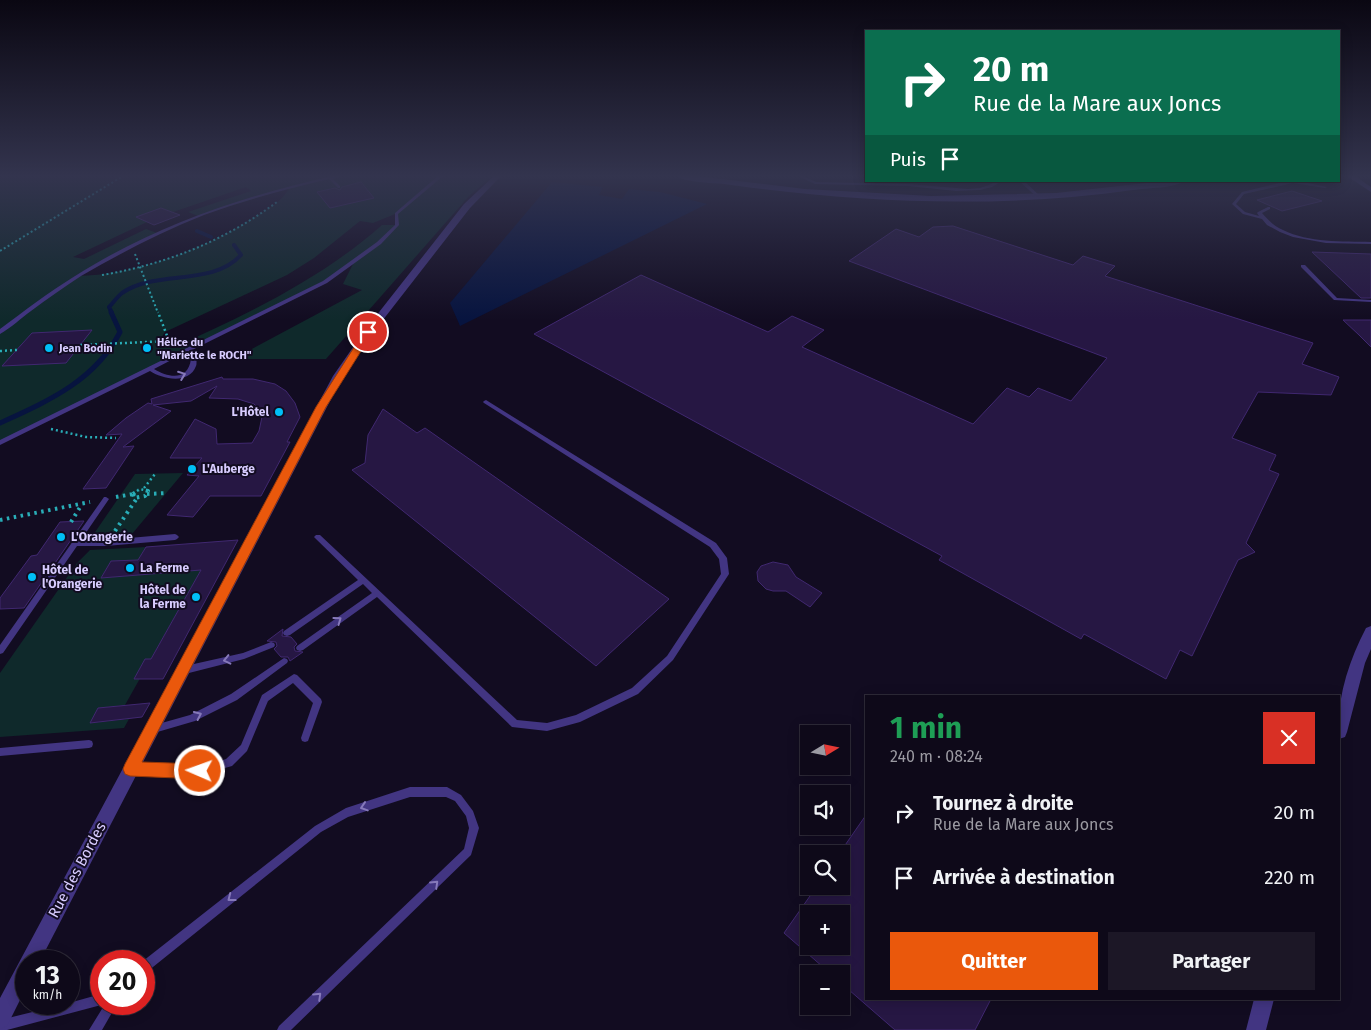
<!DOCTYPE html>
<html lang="fr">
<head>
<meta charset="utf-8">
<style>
	:root { --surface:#0e0919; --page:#1c1726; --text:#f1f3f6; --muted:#9b9aa2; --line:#2e2a38; --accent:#ea580c }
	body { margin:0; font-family:"Fira Sans",sans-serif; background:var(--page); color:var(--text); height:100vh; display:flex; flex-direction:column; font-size:19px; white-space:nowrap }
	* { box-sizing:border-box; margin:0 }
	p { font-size:16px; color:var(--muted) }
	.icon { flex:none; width:28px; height:28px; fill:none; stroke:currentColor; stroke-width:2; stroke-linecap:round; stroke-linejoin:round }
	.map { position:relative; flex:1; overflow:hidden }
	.sheet { position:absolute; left:865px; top:695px; width:475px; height:305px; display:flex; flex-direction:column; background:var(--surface); border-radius:0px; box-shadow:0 2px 12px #0003,0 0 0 1px var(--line) }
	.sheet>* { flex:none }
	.top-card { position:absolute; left:865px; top:30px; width:475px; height:152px; border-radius:0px; box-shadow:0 2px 12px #0003,0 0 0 1px var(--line); background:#0b6e4f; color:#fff; overflow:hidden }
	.needle { width:32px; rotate:80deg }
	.controls { position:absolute; left:800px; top:725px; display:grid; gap:10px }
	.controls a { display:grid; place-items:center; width:50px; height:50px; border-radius:0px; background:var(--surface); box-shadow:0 2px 12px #0003,0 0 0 1px var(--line); font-size:25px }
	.speed { position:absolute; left:15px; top:950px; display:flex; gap:10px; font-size:25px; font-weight:700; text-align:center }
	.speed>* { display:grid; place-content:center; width:65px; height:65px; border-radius:50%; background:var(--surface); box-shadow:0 2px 12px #0003,0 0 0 1px var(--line); line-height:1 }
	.speed small { font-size:12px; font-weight:400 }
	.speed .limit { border:8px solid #d22; background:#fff; color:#111 }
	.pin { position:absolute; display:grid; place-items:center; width:42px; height:42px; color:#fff; margin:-21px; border:2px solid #fff; border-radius:50%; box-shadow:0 1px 5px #0007 }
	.me { position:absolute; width:55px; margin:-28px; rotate:272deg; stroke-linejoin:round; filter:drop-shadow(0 0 4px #0008) }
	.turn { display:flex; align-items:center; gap:18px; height:105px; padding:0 25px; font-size:22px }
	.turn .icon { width:65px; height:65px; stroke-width:2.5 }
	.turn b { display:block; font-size:35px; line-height:42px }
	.then { display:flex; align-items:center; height:48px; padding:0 25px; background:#0003; gap:10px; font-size:19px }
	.round { display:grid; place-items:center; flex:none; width:52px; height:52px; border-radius:0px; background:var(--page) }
	.head { display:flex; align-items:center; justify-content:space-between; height:85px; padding:0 25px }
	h1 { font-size:30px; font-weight:700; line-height:38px; color:#1e9e55 }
	.action { display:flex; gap:10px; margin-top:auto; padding:10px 25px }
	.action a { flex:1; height:58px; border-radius:0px; background:var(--accent); color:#fff; font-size:20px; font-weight:700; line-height:58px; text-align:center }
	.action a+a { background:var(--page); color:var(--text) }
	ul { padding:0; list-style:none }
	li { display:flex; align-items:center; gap:15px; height:65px; padding:0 25px }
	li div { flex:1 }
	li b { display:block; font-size:19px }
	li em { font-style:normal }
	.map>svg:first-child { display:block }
	.green { fill:#0f292b; fill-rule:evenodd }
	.water { fill:#07143f }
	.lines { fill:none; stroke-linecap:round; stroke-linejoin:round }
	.stream-far1 { stroke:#07143f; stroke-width:4 }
	.stream { stroke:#07143f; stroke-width:5 }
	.building { fill:#261743; stroke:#402870; fill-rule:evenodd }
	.path-far2 { stroke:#29adb7; stroke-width:2; stroke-dasharray:2 2.5; stroke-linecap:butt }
	.path-far1 { stroke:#29adb7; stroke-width:2.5; stroke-dasharray:2 3; stroke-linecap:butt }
	.path { stroke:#29adb7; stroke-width:4; stroke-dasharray:2.5 4.5; stroke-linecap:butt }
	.service { fill:#423582; fill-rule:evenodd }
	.minor { fill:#423582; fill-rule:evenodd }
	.oneway { stroke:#8679ba }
	.route { fill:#ea580c; stroke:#983908 }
	.poi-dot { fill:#00bff7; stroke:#120c21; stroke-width:2 }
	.labels { text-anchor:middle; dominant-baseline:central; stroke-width:4; stroke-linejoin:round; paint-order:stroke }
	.far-poi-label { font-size:11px; font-weight:bold; fill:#d8ccff; stroke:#120c21; text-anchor:start }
	.poi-label { font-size:12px; font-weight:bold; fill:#d8ccff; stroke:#120c21; text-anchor:start }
	.near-street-label { font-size:15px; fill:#d8ccff; stroke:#120c21 }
</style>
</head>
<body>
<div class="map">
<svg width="1371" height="1030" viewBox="0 0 1371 1030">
	<rect width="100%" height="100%" fill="#120c21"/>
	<path class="green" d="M0 176H492L469 196 326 359H233L362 290 343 284 353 264 325 282 0 443ZM246 187 251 191 188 212 198 216 289 188C284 199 271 207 261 213 211 247 136 276 75 276L157 233 146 229 84 259 73 257 147 222 136 217 161 208 173 212ZM395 214 396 225H382C321 279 246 315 172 348L164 346 160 340 165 332 287 275 314 258 360 221 373 223Z
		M183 473 132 534 91 538 135 474Z
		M146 547 138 560 111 561 101 578 201 570 125 705 98 708 91 723 129 719 124 728 0 737V673L77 563 90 550Z"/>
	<path class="water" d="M552 182 603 187 599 195 622 199 629 189 660 192 707 204 460 326 450 303Z"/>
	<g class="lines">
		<path class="stream-far1" d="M197 231 211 237
			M112 313 109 307C113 303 117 297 122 293 157 269 212 287 241 255L234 245"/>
		<path class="stream" d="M0 423C48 401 95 381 120 332L111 312"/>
	</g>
	<path class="building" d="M361 182 374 198 330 208 317 192 335 188 340 190 342 187Z
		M1292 191 1322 201 1282 211 1257 200Z
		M161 208 180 215 154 225 136 217Z
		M953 226 1073 265 1083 256 1115 266 1105 276 1313 343 1302 364 1339 377 1331 395 1258 392 1232 438 1276 455 1269 470 1279 474 1246 543 1255 552 1238 560 1192 656 1180 650 1166 679 1084 634 1081 639 939 560 942 556 534 334 641 275 768 332 792 316 824 330 802 347 973 424 1007 388 1029 397 1038 388 1071 401 1107 358 849 261 896 229 919 237 933 227Z
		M1312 252 1371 254V298H1361Z
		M1343 320H1371V347L1359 335Z
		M92 330 66 363 2 366 32 333Z
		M222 377 223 379H253L275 384 286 391 295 403 300 417 287 442H290L261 496H210L193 517 167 515 199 476 187 475 202 458H170L195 419 216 429 217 444 252 443 259 431 262 417 259 409 254 404 238 399 209 398 217 386 191 401 153 405 171 411 123 447 134 446 106 488 83 489 122 434 106 435 126 418 148 403 152 404 151 399Z
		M383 409 417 433 425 428 669 599 596 666 352 470 365 463 368 435Z
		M84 521 24 608 0 609V598L31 556 37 555 60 522Z
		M238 540 163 679H134L145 659H151L201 570 101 578 111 561 138 560 146 547Z
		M773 562 788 565 796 577 822 593 810 607 786 591H773L766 589 758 581 757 572 761 566Z
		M283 629 282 636 291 637 297 644 294 647 295 651 303 652 290 661 288 657H281L274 649 277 646 276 642 267 641Z
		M150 703 142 717 90 723 98 708Z
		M866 815V999H991L975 1030H895L841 983V974H831L784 933 817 886H841V851ZM809 914H841V946H809Z"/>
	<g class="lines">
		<path class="path-far2" d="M0 251 123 176
			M135 254 158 313
			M102 275C167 264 224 241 277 202"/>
		<path class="path-far1" d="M80 345 169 341 158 312
			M0 351 17 350
			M51 429 86 437 116 438
			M144 488 155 474
			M137 491 140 489 148 491"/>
		<path class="path" d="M133 494 134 498 145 496 148 491 144 490
			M133 494 139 490
			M147 494 166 493
			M116 497 133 494
			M0 520 90 502
			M71 522 82 504
			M115 531 137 498"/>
		<path class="service" d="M333 176H341L333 179 340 186V188H338L329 179C287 189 245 200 204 215 161 232 121 253 81 276 64 287 47 299 31 311 21 318 11 328 0 334V329C24 311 49 292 75 276 154 226 242 196 333 176Z
			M438 176H443L398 214 399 225 381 244 327 283 186 353 197 358C196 361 197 364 196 366 189 385 162 379 150 371L0 445V440L323 281 377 242 395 225V213ZM181 355 191 359C188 381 169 378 154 369Z
			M798 176H803L816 182 908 184 968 189 980 188 989 185 997 181H1002L992 187 980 190 956 191 908 186 815 184Z
			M1019 181H1024L1040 196V198H1038Z
			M1288 181H1298L1327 187 1325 188 1293 183 1244 194 1236 204 1245 212 1259 216 1257 213 1258 212 1268 207H1270V209L1262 213C1268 220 1274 226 1283 230 1309 243 1342 241 1371 242V244L1326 243 1293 237 1280 232 1267 225 1262 219 1243 214 1232 204 1242 192Z
			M1301 265H1305L1337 298 1371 300V302L1334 300 1301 267Z
			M486 400 716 543 727 558 729 574 673 660 638 694 580 722 547 731 512 727 377 597 303 650 300 651 297 650 296 648 297 646 372 593 363 584 290 635 287 636 284 635 283 633 284 631 358 580 316 539 314 537 316 535H320L517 720 547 723 576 715 632 688 667 656 721 574 719 559 710 547 484 403 483 402 484 401Z
			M104 497H106L109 499 81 540H106L175 534 177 535 179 537 177 539 175 540 106 546H77L3 653 0 654V645Z
			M271 642 274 643 275 645 274 647 244 659 185 674 182 673 181 670 182 667 185 666 243 653Z
			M284 658 287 659 288 661 287 663 237 700 195 721 154 733 151 732 150 729 151 726 190 715 231 694Z
			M294 674 297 675 321 699 322 702 308 741 305 742 302 741 301 738 313 703 293 683 268 701 247 751 232 766 200 775 131 773 128 772 126 769 128 766 131 765 200 767 226 759 241 745 262 695Z
			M89 740 92 741 93 744 92 747 89 748 0 756V748Z
			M410 787H447L461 795 473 811 479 828 471 855 291 1030H277L279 1026 464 849 469 828 466 816 455 801 446 797H410L348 817 321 832 148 971 144 972V961H143L315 826 346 808Z
			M101 994V1004H117L102 1030H89L105 1004 7 1030H0V1020L65 1004H69V1003Z"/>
		<path class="minor" d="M494 176H501L470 208 372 334 343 376 40 961H26V988L7 1026 0 1029V998L333 376 365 330 464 204Z
			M676 176H696L805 189 931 196 1056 193 1165 181H1185C1175 188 1147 188 1133 190 999 209 858 203 724 184 711 183 685 182 676 176Z
			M1347 176H1355L1371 187V192Z
			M1371 626V649L1365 663 1347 732 1345 737 1339 739C1336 700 1348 663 1366 628Z
			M1254 999H1274L1266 1030H1246Z"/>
	</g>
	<defs><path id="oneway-chevron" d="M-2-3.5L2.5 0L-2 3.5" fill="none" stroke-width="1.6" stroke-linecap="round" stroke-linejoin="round" transform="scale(1.25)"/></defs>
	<g class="oneway">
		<use href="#oneway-chevron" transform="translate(182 375) rotate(-21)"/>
		<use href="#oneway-chevron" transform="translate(338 620) rotate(-36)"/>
		<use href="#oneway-chevron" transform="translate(227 660) rotate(167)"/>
		<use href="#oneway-chevron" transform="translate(198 715) rotate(-25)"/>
		<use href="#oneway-chevron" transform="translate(364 807) rotate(162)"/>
		<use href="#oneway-chevron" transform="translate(435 884) rotate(-44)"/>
		<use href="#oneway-chevron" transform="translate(231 898) rotate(142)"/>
		<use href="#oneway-chevron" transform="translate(318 996) rotate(-44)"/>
	</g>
	<linearGradient id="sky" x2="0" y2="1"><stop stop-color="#0a0712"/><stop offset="0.55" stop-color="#33344e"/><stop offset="1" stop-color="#33344e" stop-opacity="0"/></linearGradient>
	<rect width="1371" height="320" fill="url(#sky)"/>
	<path class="route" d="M365 330 373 332 326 407 142 762 200 764 205 766 208 771 205 776 200 779 130 776 125 774 123 769 125 764 316 407Z"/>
	<g class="poi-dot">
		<circle cx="49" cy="348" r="5"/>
		<circle cx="147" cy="348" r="5"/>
		<circle cx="279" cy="412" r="5"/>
		<circle cx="192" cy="469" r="5"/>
		<circle cx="61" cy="537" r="5"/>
		<circle cx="130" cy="568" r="5"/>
		<circle cx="32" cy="577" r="5"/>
		<circle cx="196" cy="597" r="5"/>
	</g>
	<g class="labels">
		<g class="far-poi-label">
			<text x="157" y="342">Hélice du<tspan x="157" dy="13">"Mariette le ROCH"</tspan></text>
			<text x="59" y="348">Jean Bodin</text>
		</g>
		<g class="poi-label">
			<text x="269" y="412" text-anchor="end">L'Hôtel</text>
			<text x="202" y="469">L'Auberge</text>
			<text x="71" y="537">L'Orangerie</text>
			<text x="140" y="568">La Ferme</text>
			<text x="42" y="570">Hôtel de<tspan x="42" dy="14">l'Orangerie</tspan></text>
			<text x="186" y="590" text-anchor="end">Hôtel de<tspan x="186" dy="14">la Ferme</tspan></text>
		</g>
		<g class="near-street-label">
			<text transform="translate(77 870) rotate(-62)">Rue des Bordes</text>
		</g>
	</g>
</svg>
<div class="controls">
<a><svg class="needle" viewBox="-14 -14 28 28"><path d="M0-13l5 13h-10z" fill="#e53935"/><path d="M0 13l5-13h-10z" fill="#9b9aa2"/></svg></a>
<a><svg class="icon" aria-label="sound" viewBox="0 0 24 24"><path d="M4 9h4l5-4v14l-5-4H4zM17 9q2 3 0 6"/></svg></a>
<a><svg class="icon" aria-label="search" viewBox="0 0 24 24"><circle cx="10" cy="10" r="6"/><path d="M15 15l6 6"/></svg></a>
<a>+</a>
<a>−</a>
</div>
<div class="speed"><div>13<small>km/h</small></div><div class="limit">20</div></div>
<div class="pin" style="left:368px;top:332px;background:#d93025"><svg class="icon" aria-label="arrive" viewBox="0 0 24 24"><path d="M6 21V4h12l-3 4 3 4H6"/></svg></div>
<svg class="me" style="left:200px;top:771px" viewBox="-20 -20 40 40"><circle r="17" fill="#ea580c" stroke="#fff" stroke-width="3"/><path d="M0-11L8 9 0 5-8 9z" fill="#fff"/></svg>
<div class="top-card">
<div class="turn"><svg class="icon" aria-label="right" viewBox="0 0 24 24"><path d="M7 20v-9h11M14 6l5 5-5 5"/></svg><div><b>20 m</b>Rue de la Mare aux Joncs</div></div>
<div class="then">Puis<svg class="icon" aria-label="arrive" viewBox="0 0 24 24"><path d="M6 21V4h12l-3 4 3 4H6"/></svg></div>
</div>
<section class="sheet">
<div class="head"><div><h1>1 min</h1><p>240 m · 08:24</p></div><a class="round" style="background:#d93025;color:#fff"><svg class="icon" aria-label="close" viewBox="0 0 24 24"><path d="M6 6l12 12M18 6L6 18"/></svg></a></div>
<ul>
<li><svg class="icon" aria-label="right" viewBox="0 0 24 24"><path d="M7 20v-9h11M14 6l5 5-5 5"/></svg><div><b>Tournez à droite</b><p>Rue de la Mare aux Joncs</p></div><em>20 m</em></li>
<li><svg class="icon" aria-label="arrive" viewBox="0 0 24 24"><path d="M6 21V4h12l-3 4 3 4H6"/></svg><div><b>Arrivée à destination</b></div><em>220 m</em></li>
</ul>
<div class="action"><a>Quitter</a><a>Partager</a></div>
</section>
</div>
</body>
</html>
